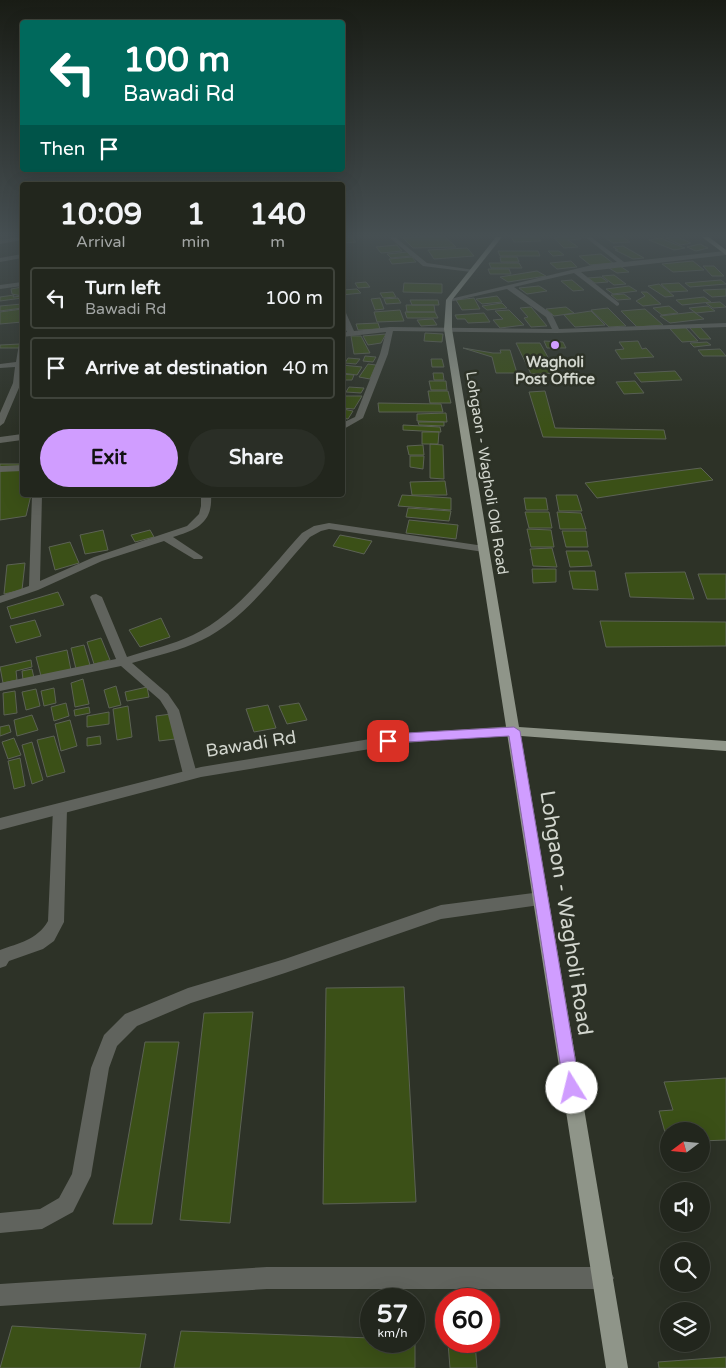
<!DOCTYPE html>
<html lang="en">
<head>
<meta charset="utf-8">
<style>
	:root { --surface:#22261d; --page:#2a2e26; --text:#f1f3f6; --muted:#a2a5a4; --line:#3f433b; --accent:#d09dff }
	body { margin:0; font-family:"Varela Round",sans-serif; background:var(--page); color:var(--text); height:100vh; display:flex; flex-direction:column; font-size:19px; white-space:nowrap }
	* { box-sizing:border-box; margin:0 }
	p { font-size:16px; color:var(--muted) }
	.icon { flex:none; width:28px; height:28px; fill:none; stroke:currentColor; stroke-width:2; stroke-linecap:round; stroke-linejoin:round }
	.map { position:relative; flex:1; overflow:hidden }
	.drawer { position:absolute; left:20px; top:182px; width:325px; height:315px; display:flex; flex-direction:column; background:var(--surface); border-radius:5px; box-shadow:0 5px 20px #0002,0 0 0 1px var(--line) }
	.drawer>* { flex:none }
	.hud { position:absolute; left:20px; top:20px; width:325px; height:152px; border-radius:5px; box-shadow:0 5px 20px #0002,0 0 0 1px var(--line); background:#00695c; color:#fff; overflow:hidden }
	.needle { width:32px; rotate:254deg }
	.controls { position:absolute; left:660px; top:1122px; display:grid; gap:10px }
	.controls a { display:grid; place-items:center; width:50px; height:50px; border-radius:50%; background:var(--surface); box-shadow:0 5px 20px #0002,0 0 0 1px var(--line); font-size:25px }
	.speed { position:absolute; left:360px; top:1288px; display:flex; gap:10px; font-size:25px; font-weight:700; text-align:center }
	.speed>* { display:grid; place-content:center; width:65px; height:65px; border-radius:50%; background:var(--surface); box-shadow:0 5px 20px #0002,0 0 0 1px var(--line); line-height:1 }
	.speed small { font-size:12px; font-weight:400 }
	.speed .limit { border:8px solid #d22; background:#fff; color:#111 }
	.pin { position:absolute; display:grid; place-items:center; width:42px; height:42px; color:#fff; margin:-21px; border-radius:10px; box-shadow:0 2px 8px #0006 }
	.me { position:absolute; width:55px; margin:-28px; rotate:351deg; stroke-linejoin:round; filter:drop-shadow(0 0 4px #0008) }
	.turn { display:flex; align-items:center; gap:18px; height:105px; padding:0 20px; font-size:22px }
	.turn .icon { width:65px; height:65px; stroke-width:2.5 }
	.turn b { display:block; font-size:35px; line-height:42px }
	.then { display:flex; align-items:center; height:48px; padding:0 20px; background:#0003; gap:10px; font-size:19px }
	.eta { display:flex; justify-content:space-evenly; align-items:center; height:85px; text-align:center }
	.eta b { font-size:30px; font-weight:700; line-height:35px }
	.primary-button { display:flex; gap:10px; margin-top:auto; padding:10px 20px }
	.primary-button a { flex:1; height:58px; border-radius:30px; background:var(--accent); color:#111; font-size:20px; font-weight:700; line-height:58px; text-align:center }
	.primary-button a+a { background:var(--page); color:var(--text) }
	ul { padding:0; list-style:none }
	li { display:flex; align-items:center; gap:15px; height:62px; margin:0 10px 8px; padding:0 10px; border:2px solid var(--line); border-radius:5px }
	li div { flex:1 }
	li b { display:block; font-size:19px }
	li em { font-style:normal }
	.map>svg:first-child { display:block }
	.building { fill:#3b5017; stroke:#5c6255 }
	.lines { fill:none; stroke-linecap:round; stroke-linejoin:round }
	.minor { fill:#60635d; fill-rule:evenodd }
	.tertiary { fill:#60635d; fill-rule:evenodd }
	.primary { fill:#8f9589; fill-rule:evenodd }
	.trunk { fill:#989e92; fill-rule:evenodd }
	.route { fill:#d09dff; stroke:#8766a6 }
	.poi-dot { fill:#d09dff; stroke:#2d3227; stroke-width:2 }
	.labels { text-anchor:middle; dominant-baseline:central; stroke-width:5; stroke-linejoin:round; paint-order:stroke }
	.far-poi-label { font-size:15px; font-weight:bold; fill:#d2d6ce; stroke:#2d3227 }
	.far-street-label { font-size:15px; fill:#d2d6ce; stroke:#2d3227 }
	.street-label { font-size:18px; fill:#d2d6ce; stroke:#2d3227 }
	.near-street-label { font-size:21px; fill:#d2d6ce; stroke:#2d3227 }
</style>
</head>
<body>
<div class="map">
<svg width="726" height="1368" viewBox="0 0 726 1368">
	<rect width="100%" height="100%" fill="#2d3227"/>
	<path class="building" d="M351 237 356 242 342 243V238Z
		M421 237H445L456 247 413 248 403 238Z
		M511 237H538L541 241 514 242Z
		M560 237H579L581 239 568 240 578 247 564 248 554 238Z
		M604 237H623L630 242 613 243Z
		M677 237 691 243 681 245 666 238Z
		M660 238 685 248 674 250 649 240Z
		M700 244 708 248 696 251 687 247Z
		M397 245 402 251 381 253 376 247Z
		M623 246 644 258 633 259 615 250H618L613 247Z
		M467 248 474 256 434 259 428 250Z
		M498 251H538L540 256H500Z
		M548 251H559L564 255 553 256Z
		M407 252 411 256 391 258 387 254Z
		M601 254 613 263 590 265 579 256Z
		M412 257 416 262 392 264 389 259Z
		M500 257H517L519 262H501Z
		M571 261 577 267 557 269 550 263Z
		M693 261 704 270 673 272 662 264Z
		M489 263H519L522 268H491Z
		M620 266 629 272 617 273 609 268Z
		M703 266H714L724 276H712Z
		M488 269H509L511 274H490Z
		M537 271 546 276 508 282 500 277Z
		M614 275 626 284 614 285 602 276Z
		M601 277 608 282 595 283 588 278Z
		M572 280 584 290 573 291 561 281Z
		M721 280 726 284 690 287 685 283Z
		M366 282 370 287 358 288 355 283Z
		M404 283 442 284V293L403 292Z
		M679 283 688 291 670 292 661 284Z
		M659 284 674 296 665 297 648 286Z
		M539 286 547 291 527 294 519 288Z
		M629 286 637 291 613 294 606 289Z
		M22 287V296L12 294 11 289Z
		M357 289 361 293 342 295V290Z
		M726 289V296L712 297 703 290Z
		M393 292 396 297 383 298 380 293Z
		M641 292H647L661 304 643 306 636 301 645 296Z
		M624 294 631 299 617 300 611 295Z
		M14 295 13 297 22 296V298L0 301V297Z
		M497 296 502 302 482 304 476 299Z
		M704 297 711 302 682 305 676 300Z
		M380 298 384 309 375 310 371 299Z
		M398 298 401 303 386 304 384 299Z
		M474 298 480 309 462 310 456 300Z
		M410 300H438L439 305H412Z
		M720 302 726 307 713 308 706 303Z
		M502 303 507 308 487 310 482 306Z
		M22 304V308L0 311V306Z
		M406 305H434L435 312H407Z
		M669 306 678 313 662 315 653 308Z
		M708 306 715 311 696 313 689 308Z
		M531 307 547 326 531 327 524 318 528 317 520 308Z
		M566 307 574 313 554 316 546 309Z
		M608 308 626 326 609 327 591 310Z
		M22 309V322L0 324V312Z
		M645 309 663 325 637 327 621 311Z
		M400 310 404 321 377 322 374 312Z
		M509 310 524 325 500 328 493 320 503 319 495 311Z
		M591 311 605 325 575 327 564 315Z
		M405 312H435L438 318H407Z
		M694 312 704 319 670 323 660 316Z
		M484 313 490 322 468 323 465 319H457L455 315Z
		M433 319 437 325 421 326 417 320Z
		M378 323 380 329 358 330 356 324Z
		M685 327 698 341 682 342 670 329Z
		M689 327H700L711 339H700Z
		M425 333 443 334 442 342 424 341Z
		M386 334 381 343 368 345 363 336Z
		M351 336H361L370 353 354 354Z
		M544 341 563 342 566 348H547Z
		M638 341 642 349 646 348 654 357 621 359 615 350 624 349 619 342Z
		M707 342 711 345 694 347 690 343Z
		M516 343H540L557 373 531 374Z
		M20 344V348H0V345Z
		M463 348 493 353H501L500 350H510L517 373H496L492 357Z
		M720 349 726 356H703L698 350Z
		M365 356 376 357 373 362 363 361Z
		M348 358 360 359 356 364 345 363Z
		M431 359H442L444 367H432Z
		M368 364 376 365 370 379 359 377Z
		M342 365 362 367 357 375 342 373Z
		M675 371 682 380 641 382 634 373Z
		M433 373H443L444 380H434Z
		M342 374 354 375 352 380H342Z
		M429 381H446L447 390H431Z
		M635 381 644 393 624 394 616 382Z
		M349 387 364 388 361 393 346 392Z
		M428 391H448L451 403H430Z
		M545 391 555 428 664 430 666 439 543 437 529 392Z
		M346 396H362L354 409 342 408V398Z
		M378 403 441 404 443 412H379Z
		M343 409 353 411 348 419 342 418Z
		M446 413 447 422 417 421V414Z
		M418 422H444V426L419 425Z
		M403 425 440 427 441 432 403 430Z
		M422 432H439L438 444H422Z
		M430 444 443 445 444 479 430 478Z
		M423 445 424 455H409L407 446Z
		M410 456H424L423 469 410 467Z
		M0 464H22V495H31L26 516 0 520Z
		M701 468 713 480 597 498 585 483Z
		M445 481 447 495H412L410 482Z
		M402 495 451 498V510L398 506Z
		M556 495H577L582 511H559Z
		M524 498H546L548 510H526Z
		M408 508 451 511 449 521 406 517Z
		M525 512H549L552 528H529Z
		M557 512 581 513 586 529H560Z
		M409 520 458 525 456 539 406 533Z
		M527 529 551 530 554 547H531Z
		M103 530 108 550 85 554 80 535Z
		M150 530 154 537 135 542 131 535Z
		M562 531H586L588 547H566Z
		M340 535 372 541 364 554 333 546Z
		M70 542 79 563 55 570 49 547Z
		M552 548 557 567 533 566 530 549Z
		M566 551H588L592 566 570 567Z
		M25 563 22 590 4 594 7 565Z
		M532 569H556V582L533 583Z
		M569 571H595L598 590 573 589Z
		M685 572 694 599 630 597 625 573Z
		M698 574H726V599H707Z
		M58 592 64 605 11 619 7 607Z
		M161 618 170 637 140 647 129 630Z
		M35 620 41 636 16 643 10 626Z
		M600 621 726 622V646L606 647Z
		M101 638 110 660 94 664 87 642Z
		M84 645 90 665 76 669 71 648Z
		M67 650 71 670 41 676 36 657Z
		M31 660 32 667 16 671 17 680 3 683 0 667Z
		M32 669 34 678 23 680 22 671Z
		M83 679 89 704 75 707 71 683Z
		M116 686 121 705 109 708 104 690Z
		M147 687 149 697 127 701 125 692Z
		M54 688 56 703 44 706 41 691Z
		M36 689 40 706 26 710 22 692Z
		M15 691 17 713 4 715 3 693Z
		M66 703 69 716 54 721 51 707Z
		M299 703 307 720 287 724 279 706Z
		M268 705 276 728 254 732 246 709Z
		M128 706 132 737 117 740 113 709Z
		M89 707 90 713 75 716 74 710Z
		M109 712V724L87 727V716Z
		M171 714 175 739 159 741 156 716Z
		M32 715 38 730 17 736 14 720Z
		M70 720 77 746 61 751 55 724Z
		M9 725 11 732 0 736V727Z
		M54 736 65 772 47 777 37 740Z
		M100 736 101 744 87 746V738Z
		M14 738 21 755 8 759 2 742Z
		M32 742 43 780 32 784 22 745Z
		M20 758 25 786 14 789 8 761Z
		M404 987 416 1202 323 1204 326 988Z
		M253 1012 230 1223 180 1220 204 1013Z
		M145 1042H179L152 1224H113Z
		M726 1078V1140L701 1141V1131H669L668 1143 659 1111 673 1110 664 1082Z
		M12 1326 146 1334 140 1368H0Z
		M181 1331 371 1338V1341H414L415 1339V1368H174Z
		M448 1343H475L477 1368H450Z
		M726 1357V1368H659L658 1362Z"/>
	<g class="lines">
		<path class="minor" d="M19 237H22V240L0 244V240Z
			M389 237H395L427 263 474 270 471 272 423 266Z
			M585 237H591L624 262 725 251 726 255 581 272 619 303V305L617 306 574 273 514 287 552 314 559 329 726 323V327L557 333 393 331 388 354 363 418 342 430V423L355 417 380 354 386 332 342 337V333L347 332 342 323V311L346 313 354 331 390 327 552 329 546 317 507 289 449 302 446 300 592 265 617 262Z
			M22 254V258L0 262V258Z
			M22 282V286L0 289V285Z
			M19 344H22L21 383 4 423 0 426V413L13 383 15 367 0 368V364L16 362Z
			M22 434V440L0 443V437Z
			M22 465V471L0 472V466Z
			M32 495H42L40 581 94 557 187 526 199 514 201 506V495H211C213 523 196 530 173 537L203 557 202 559H194L164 541 102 561 38 590 0 603V596L29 586Z
			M329 523 484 546 489 549 484 552 329 529 321 531 310 537C277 573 246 619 202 640 180 651 155 656 132 663L168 694 179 710 197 774 195 778H185L183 774 167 711 160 700 121 666 0 691V683L116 659 90 597 92 595 96 594 102 597 127 657C148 650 172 645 193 635 236 615 271 567 302 533L314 526Z
			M60 804 65 805 67 809 64 922 54 941 43 949 9 961 6 966 0 968V950C19 943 37 940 48 921L53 809 55 805Z
			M541 892 547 894 549 899 547 904 441 919 285 973 191 1003 137 1026 117 1046 109 1068 91 1176 73 1212 42 1229 0 1233V1213L40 1209 59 1198 72 1174 91 1068 104 1035 125 1014 188 988 285 959 441 905Z
			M267 1267H603L610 1271 614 1278 610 1285 603 1289H267L0 1306V1284Z"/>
		<path class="tertiary" d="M514 726 519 728 521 731 519 734 406 743 201 777 0 830V818L201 767 406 733Z"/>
		<path class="primary" d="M496 237H502L452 300V329L519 727 726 741V751L521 736 628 1368H606L444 329 446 300Z"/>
		<path class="trunk" d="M702 237H709L726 250V255Z"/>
	</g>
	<linearGradient id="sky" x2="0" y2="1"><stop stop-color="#191c15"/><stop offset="0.55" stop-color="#464f52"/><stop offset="1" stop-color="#464f52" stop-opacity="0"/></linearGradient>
	<rect width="726" height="428" fill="url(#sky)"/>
	<path class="route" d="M514 727 520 731 580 1088 578 1094 572 1097 566 1094 564 1088 509 736 406 742 388 745 382 741 384 738 406 733Z"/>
	<circle class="poi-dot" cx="555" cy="345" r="5"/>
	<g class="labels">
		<g class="far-poi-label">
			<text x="555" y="362">Wagholi<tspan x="555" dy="17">Post Office</tspan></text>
		</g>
		<g class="far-street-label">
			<text transform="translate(487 473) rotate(81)">Lohgaon - Wagholi Old Road</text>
		</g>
		<g class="street-label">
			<text transform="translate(251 744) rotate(-9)">Bawadi Rd</text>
		</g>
		<g class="near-street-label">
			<text transform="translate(566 913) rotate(81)">Lohgaon - Wagholi Road</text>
		</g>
	</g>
</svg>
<div class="controls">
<a><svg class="needle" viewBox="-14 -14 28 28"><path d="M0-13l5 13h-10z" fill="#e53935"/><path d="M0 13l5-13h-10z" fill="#a2a5a4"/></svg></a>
<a><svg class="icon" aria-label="sound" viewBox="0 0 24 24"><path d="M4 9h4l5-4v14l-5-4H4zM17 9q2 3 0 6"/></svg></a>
<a><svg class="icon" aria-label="search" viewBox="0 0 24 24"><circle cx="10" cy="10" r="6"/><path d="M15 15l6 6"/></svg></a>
<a><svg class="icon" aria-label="layers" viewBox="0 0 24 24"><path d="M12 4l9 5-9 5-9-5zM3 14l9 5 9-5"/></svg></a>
</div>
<div class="speed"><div>57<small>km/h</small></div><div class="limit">60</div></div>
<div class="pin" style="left:388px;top:741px;background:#d93025"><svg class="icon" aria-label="arrive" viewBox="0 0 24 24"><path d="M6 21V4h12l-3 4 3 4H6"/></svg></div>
<svg class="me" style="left:572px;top:1088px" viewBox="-20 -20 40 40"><circle r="19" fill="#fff"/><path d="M0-13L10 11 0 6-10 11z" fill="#d09dff"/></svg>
<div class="hud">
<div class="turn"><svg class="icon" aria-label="left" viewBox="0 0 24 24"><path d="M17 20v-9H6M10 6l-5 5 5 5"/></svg><div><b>100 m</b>Bawadi Rd</div></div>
<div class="then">Then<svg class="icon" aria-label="arrive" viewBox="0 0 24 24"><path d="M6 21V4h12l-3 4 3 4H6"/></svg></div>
</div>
<section class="drawer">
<div class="eta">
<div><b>10:09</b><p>Arrival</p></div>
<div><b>1</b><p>min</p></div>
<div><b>140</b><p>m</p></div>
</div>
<ul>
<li><svg class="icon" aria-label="left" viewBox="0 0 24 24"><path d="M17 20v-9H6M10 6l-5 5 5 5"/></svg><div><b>Turn left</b><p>Bawadi Rd</p></div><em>100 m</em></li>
<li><svg class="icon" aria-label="arrive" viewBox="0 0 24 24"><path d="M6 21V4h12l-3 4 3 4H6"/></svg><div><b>Arrive at destination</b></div><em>40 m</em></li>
</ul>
<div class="primary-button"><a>Exit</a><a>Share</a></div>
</section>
</div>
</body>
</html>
